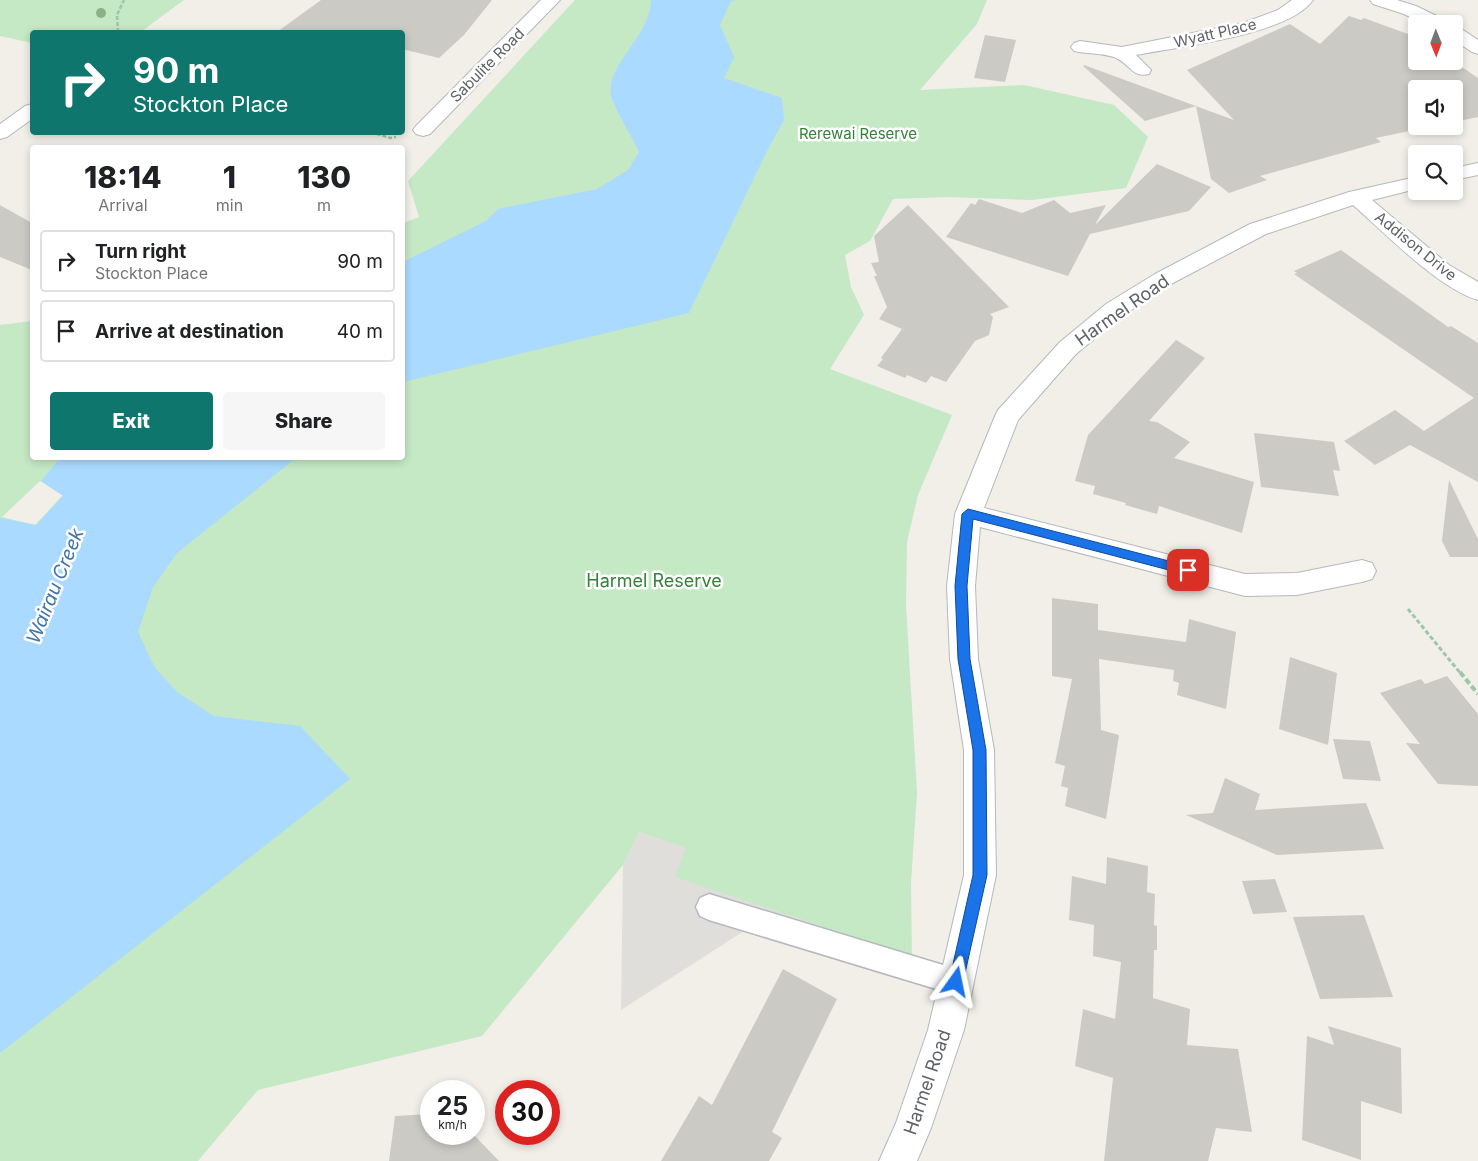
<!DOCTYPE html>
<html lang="en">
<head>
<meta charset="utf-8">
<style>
	:root { --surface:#fff; --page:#f6f6f6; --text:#202124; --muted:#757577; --line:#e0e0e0; --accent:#0f766e }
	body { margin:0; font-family:Inter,sans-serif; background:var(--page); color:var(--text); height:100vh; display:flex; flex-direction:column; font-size:19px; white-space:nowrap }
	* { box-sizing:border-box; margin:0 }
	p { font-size:16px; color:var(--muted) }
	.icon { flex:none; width:28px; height:28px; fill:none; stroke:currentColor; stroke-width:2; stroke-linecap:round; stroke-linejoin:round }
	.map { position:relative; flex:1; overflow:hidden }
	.side { position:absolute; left:30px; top:145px; width:375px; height:315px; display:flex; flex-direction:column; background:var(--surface); border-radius:5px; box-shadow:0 2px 8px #0003 }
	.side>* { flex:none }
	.guide { position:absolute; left:30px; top:30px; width:375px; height:105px; border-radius:5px; box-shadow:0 2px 8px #0003; background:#0f766e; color:#fff; overflow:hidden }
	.needle { width:32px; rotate:179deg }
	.tools { position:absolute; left:1408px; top:15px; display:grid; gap:10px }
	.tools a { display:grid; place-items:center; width:55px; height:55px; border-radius:5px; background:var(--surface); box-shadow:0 2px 8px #0003; font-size:25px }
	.speed { position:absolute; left:420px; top:1080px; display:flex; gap:10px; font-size:25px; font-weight:700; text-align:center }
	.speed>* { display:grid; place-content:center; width:65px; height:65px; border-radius:50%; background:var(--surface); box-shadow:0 2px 8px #0003; line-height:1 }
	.speed small { font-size:12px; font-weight:400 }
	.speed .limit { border:8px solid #d22; background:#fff; color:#111 }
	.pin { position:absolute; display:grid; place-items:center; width:42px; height:42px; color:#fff; margin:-21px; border-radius:10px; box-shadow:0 2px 8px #0006 }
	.me { position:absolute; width:55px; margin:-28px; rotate:12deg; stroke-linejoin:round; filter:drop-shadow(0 0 4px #0008) }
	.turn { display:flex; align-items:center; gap:18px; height:105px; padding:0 20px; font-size:22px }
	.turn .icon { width:65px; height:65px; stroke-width:2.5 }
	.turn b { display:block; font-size:35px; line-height:42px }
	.eta { display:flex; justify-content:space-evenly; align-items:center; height:85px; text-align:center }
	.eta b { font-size:30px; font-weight:800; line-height:35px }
	.action { display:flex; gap:10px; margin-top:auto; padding:10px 20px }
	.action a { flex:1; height:58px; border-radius:5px; background:var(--accent); color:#fff; font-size:20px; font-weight:800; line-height:58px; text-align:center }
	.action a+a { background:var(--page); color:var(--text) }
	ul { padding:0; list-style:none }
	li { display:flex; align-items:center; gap:15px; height:62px; margin:0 10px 8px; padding:0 10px; border:2px solid var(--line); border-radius:5px }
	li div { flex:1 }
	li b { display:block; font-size:19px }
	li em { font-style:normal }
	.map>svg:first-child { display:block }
	.industrial { fill:#e0deda }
	.green { fill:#c5e8c5; fill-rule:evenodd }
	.water { fill:#aadaff }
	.building { fill:#cccac5 }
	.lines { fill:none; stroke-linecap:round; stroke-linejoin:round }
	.lane-casing { stroke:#b5b8bc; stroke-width:3 }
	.street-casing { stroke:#b5b8bc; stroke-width:2 }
	.path-far2 { stroke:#9cc7a9; stroke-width:2.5; stroke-dasharray:4 2; stroke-linecap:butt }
	.path-far1 { stroke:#9cc7a9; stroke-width:3; stroke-dasharray:4.5 2.5; stroke-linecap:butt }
	.path { stroke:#9cc7a9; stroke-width:4; stroke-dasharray:6 3; stroke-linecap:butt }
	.lane { fill:#fff; fill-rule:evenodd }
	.street { fill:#fff; fill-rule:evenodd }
	.tree { fill:#89b387 }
	.route { fill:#1a73e8; stroke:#114b97 }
	.labels { text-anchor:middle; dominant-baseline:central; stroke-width:5; stroke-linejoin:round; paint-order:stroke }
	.far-street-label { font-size:15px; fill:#5f6368; stroke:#fff }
	.far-park-label { font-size:15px; fill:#348238; stroke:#fff }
	.street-label { font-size:18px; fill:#5f6368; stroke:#fff }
	.park-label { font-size:18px; fill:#348238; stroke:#fff }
	.water-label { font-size:19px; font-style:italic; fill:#4174aa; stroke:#fff }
</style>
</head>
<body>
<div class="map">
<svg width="1478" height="1161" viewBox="0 0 1478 1161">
	<rect width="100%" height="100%" fill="#f1efe8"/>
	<path class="industrial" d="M639 832 687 848 676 877 912 957 904 981 744 931 621 1010 623 865Z"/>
	<path class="green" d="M0 0H184L142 31 32 32V43L0 36Z
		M575 0H987L977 24 920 90 1024 85 1114 105 1148 137 1126 188 1032 200 947 197 893 199 870 241 845 255 851 287 864 315 830 369 952 415 918 495 907 542 906 605 917 793 911 883 912 957 675 877 686 848 639 832 623 865 482 1036 258 1090 198 1161H0V325L32 321V458H402L403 223 419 217 408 181ZM40 481 63 495 35 525 2 517Z"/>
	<path class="water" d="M651 0H736L731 1 720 25 734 57 724 78 782 98 784 120 768 149 689 313 403 382V262L486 221 498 209 597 189 628 170 639 152C633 139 613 106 611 95 606 63 650 38 651 0Z
		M60 458H296L177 553 153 587 138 632 155 668 177 692 214 716 300 726 350 779 0 1053V518L36 525 63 496 41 481Z"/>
	<path class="building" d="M321 0H492L464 35 439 58 402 49V32H277Z
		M1349 16 1361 20 1364 18 1416 37V61H1453L1478 78V117L1454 122V89H1416V126H1433L1376 138 1381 142 1260 176 1267 180 1229 193 1211 179 1196 106 1145 121 1083 66 1084 65 1234 120 1187 70 1290 24 1320 44Z
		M985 35 1016 40 1005 82 974 78Z
		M1157 164 1211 187 1189 211 1090 234 1068 276 946 237 971 203 975 205 979 199 1022 213 1054 200 1070 213 1106 205 1095 225Z
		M0 205 32 223V270L0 257Z
		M908 205 1009 307 990 314 993 317 989 335 975 341 946 382 931 376 926 383 907 375 905 378 877 366 883 359 881 358 902 329 879 319 887 307 874 276H877L871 263 879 262 874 236Z
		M1341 250 1448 327 1451 326 1478 343V482L1410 445 1375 465 1344 441 1395 410 1424 431 1474 398 1294 274 1297 273 1294 271Z
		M1176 340 1205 358 1149 421 1157 422 1190 442 1174 458 1254 482 1242 533 1159 506 1157 514 1125 505 1126 503 1093 494 1095 486 1075 481 1088 435Z
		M1254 433 1334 442 1340 471 1333 470 1339 496 1261 487Z
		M1449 480 1478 539V557H1450L1442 541Z
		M1052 598 1098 604V630L1186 642 1189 619 1236 632 1226 709 1177 695 1179 683 1173 681 1174 670 1099 659 1101 730 1119 735 1106 819 1065 806 1068 788 1061 786 1065 766 1055 763 1072 679 1052 676Z
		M1290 657 1337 673 1328 745 1279 729Z
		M1447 676 1478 714V786L1438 784 1406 743 1420 744 1380 693 1421 679 1425 684Z
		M1333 739 1370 741 1381 781 1343 779Z
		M1225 778 1260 794 1255 810 1366 803 1384 849 1277 855 1186 815 1213 813Z
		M1107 857 1148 866 1147 892 1155 894 1154 925 1157 926V950H1154L1153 998 1190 1009 1187 1045 1238 1049 1252 1132 1216 1128 1208 1161H1104L1113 1078 1075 1066 1083 1009 1115 1019 1121 962 1093 956 1094 925 1069 920 1072 876 1106 884Z
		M1275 879 1287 912 1253 914 1242 881Z
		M1364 915 1393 997 1320 999 1293 917Z
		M783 969 837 999 772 1132 782 1138 769 1161H661L699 1096 712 1105Z
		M1328 1026 1401 1048 1402 1114 1361 1101V1160L1302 1140 1307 1036 1334 1045Z
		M431 1114V1134H473L499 1161H389L395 1116Z"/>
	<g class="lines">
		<g class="lane-casing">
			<path id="lane" d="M709 894 956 969 965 973 969 982 965 991 956 995 709 920 700 916 696 907 700 898Z"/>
		</g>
		<g class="street-casing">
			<path id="street" d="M541 0H560L430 134 423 136 416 134 413 130 416 126Z
				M1292 0H1313C1289 35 1177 47 1136 55L1151 70 1149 74C1133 78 1130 65 1118 59 1108 53 1086 54 1074 51L1071 47 1074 43 1080 41 1122 47 1243 23 1278 10Z
				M1370 0H1397L1416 6 1445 20 1448 24H1424L1404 14 1373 4Z
				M1454 27 1460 28 1478 40V54L1472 52 1454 40Z
				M32 104V119L7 137 0 139V124L25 106Z
				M1478 163V175L1454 180V168Z
				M1416 177V189L1372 200 1449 265 1478 282V300C1439 289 1385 233 1353 205L1266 234 1171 284 1122 316 1076 354 1018 420 984 508 1245 574 1297 573 1362 560 1372 563 1376 571 1372 579 1362 582 1297 595 1245 596 980 527 975 586 978 659 994 750 996 875 964 1030 931 1128 917 1161H879L896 1123 928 1030 964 875V750L950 659 947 586 955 514 995 416 998 410 1060 342 1106 304 1155 274 1250 224 1349 192Z"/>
		</g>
		<path class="path-far2" d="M118 32 117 15 124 0
			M371 132 390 138 396 137"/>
		<path class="path-far1" d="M1408 609 1461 674"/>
		<path class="path" d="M1460 672 1478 694"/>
		<use href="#lane" class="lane"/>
		<use href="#street" class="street"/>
	</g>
	<circle class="tree" cx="101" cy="13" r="5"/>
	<path class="route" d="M968 509 1188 566 1194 570 1188 575 973 519 967 586 970 659 986 750 987 875 963 982 961 988 956 990 951 988 949 982 973 875V750L958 659 955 586 962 514Z"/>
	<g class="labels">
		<g class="far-street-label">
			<text transform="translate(1215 33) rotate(-13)">Wyatt Place</text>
			<text transform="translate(487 65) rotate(-45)">Sabulite Road</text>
			<text transform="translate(1416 246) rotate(39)">Addison Drive</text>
		</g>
		<g class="far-park-label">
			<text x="858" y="133">Rerewai Reserve</text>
		</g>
		<g class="street-label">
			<text transform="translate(1122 310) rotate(-35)">Harmel Road</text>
			<text transform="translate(927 1082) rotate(-71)">Harmel Road</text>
		</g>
		<g class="park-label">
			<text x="654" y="580">Harmel Reserve</text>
		</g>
		<g class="water-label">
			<text transform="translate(55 586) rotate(-68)">Wairau Creek</text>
		</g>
	</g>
</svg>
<div class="tools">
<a><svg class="needle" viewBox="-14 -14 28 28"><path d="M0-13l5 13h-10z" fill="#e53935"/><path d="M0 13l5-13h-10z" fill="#757577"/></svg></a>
<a><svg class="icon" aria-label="sound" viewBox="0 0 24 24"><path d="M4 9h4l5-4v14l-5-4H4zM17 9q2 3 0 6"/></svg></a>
<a><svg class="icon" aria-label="search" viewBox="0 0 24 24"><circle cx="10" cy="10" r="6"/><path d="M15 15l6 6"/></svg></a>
</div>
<div class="speed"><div>25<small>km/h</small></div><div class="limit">30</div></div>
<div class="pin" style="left:1188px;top:570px;background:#d93025"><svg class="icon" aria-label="arrive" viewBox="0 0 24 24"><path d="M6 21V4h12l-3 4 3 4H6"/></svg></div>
<svg class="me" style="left:956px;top:982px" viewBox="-20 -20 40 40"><path d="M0-17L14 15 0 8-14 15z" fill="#1a73e8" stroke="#fff" stroke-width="4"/></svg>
<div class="guide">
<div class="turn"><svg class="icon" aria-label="right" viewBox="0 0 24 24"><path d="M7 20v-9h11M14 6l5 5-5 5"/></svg><div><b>90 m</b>Stockton Place</div></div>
</div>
<section class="side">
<div class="eta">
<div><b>18:14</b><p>Arrival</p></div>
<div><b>1</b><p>min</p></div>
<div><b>130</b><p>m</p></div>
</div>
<ul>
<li><svg class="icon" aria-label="right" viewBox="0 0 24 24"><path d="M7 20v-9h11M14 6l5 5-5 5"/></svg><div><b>Turn right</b><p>Stockton Place</p></div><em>90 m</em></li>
<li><svg class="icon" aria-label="arrive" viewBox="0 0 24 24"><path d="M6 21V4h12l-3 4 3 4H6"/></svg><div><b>Arrive at destination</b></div><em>40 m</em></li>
</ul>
<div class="action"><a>Exit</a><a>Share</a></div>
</section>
</div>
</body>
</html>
